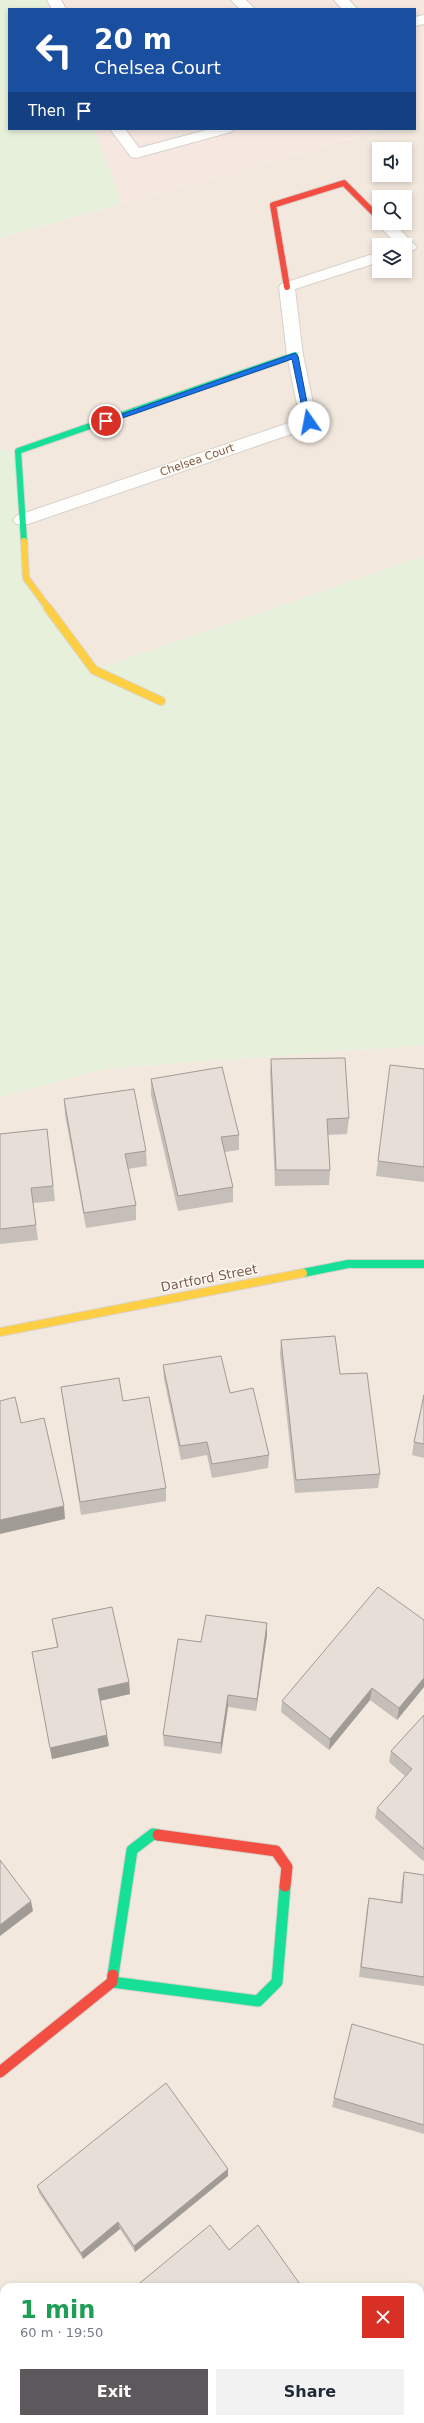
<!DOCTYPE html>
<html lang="en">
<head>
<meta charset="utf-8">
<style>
	:root { --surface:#fff; --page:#f2f2f3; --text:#1f2937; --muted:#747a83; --accent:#5c585b }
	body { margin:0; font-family:"DejaVu Sans",sans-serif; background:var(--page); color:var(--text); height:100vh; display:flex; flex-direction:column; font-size:15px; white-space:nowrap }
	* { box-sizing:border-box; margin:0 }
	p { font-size:13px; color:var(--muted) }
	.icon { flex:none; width:22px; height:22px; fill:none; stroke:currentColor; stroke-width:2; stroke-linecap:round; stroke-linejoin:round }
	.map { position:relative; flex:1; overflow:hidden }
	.details { position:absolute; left:0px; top:2283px; width:424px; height:140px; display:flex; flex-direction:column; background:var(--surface); border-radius:12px 12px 0 0; box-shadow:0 2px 6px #0003 }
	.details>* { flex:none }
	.banner { position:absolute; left:8px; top:8px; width:408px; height:122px; border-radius:0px; box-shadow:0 2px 6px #0003; background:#1a4fa0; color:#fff; overflow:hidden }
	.fabs { position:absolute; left:372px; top:142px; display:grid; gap:8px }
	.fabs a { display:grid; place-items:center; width:40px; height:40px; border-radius:0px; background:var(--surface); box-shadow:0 2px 6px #0003; font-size:20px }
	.pin { position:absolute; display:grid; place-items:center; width:34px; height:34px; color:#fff; margin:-17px; border:2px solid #fff; border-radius:50%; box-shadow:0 1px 4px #0007 }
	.me { position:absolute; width:44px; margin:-22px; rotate:348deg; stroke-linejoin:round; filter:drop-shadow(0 0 3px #0008) }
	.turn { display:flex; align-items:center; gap:14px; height:84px; padding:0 20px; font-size:18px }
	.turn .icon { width:52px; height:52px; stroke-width:2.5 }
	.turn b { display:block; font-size:28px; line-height:34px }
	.then { display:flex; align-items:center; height:38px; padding:0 20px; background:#0003; gap:8px; font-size:15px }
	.round { display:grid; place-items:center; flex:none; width:42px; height:42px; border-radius:0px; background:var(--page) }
	.overview { display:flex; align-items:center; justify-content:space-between; height:68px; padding:0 20px }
	h1 { font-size:24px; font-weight:800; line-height:30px; color:#1e9e55 }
	.primary-button { display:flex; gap:8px; margin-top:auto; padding:8px 20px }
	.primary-button a { flex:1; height:46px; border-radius:0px; background:var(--accent); color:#fff; font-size:16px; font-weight:800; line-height:46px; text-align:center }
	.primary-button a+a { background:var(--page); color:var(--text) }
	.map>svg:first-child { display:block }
	.residential { fill:#f2e8de; fill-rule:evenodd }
	.commercial { fill:#f6e8e1 }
	.green { fill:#e7f0db }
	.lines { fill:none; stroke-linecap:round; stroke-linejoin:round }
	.lane-casing { stroke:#d7d1cb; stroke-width:2 }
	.street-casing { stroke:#d7d1cb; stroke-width:2 }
	.fast-far2-casing { stroke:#d9d2cb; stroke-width:8 }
	.fast-far1-casing { stroke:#d9d2cb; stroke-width:10 }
	.fast-casing { stroke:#d9d2cb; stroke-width:13 }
	.slow-far1-casing { stroke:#d9d2cb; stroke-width:8 }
	.slow-casing { stroke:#d9d2cb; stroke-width:10 }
	.jam-far1-casing { stroke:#d9d2cb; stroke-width:8 }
	.jam-casing { stroke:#d9d2cb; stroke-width:13 }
	.lane { fill:#fefefd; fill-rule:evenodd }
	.street { fill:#fefefd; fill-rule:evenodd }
	.fast-far2 { stroke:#16e098; stroke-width:6 }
	.fast-far1 { stroke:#16e098; stroke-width:8 }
	.fast { stroke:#16e098; stroke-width:11 }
	.slow-far1 { stroke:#ffcf43; stroke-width:6 }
	.slow { stroke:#ffcf43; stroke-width:8 }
	.jam-far1 { stroke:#f24e42; stroke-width:6 }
	.jam { stroke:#f24e42; stroke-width:11 }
	.wall { fill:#c6bfb9 }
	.shaded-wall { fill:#a19b96 }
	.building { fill:#e6ded7; stroke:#a19b96 }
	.route { fill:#1a73e8; stroke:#114b97 }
	.labels { text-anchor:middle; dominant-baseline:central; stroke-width:3; stroke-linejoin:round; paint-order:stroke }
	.far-street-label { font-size:11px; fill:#7a5c4d; stroke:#fffaf3 }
	.street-label { font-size:13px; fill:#7a5c4d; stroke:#fffaf3 }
</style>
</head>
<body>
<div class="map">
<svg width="424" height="2423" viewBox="0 0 424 2423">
	<rect width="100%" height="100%" fill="#f9f5f0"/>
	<path class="residential" d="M424 118V556L94 670 26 578 18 451 0 450V238L384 129H415V120ZM379 149H405V175H379ZM379 197H405V223H379ZM379 245H405V271H379Z
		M424 1045V2423H0V1097L104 1069ZM4 2287H420V2419H4Z"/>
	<path class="commercial" d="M45 0H424V118L415 120V9H48Z
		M94 129H384L122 203Z"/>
	<path class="green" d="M0 0H45L48 9H9V129H94L122 203 0 238Z
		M0 450 18 451 26 578 94 670 424 556V1045L104 1069 0 1097Z"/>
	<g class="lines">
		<g class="lane-casing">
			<path id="lane" d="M47 0H61L66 9H52Z
				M231 0H246L255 9H240Z
				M334 0H349L357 9H342Z
				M424 15V24L415 26V17Z
				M110 129H125L139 148 210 129H233L231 132 136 158 131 157Z"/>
		</g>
		<g class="street-casing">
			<path id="street" d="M379 220V223H393L417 247 414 250 405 251V245H398L376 223Z
				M379 252V262L295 289 303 355 317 422 315 426 28 524H16L13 520 16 516 300 419 287 355 279 287 281 284Z
				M0 2350 4 2352V2386L0 2384Z
				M18 2419H49L51 2423H20Z"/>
		</g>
		<g class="fast-far2-casing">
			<path id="fast-far2" d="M24 541 18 451 295 355"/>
		</g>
		<g class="fast-far1-casing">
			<path id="fast-far1" d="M303 1273 348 1264H424"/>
		</g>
		<g class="fast-casing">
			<path id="fast" d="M113 1975 132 1850 153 1834 158 1835
				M112 1982 258 2001 277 1982 285 1886"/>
		</g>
		<g class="slow-far1-casing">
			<path id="slow-far1" d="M24 541 26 578 49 609"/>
		</g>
		<g class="slow-casing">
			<path id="slow" d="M48 608 94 670 161 701
				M0 1332 303 1273"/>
		</g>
		<g class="jam-far1-casing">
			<path id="jam-far1" d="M287 287 273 205 344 183 379 218"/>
		</g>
		<g class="jam-casing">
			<path id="jam" d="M158 1835 276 1851 287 1867 285 1886
				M0 2072 112 1982 113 1975"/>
		</g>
		<use href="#lane" class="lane"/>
		<use href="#street" class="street"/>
		<use href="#fast-far2" class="fast-far2"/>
		<use href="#fast-far1" class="fast-far1"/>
		<use href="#fast" class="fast"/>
		<use href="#slow-far1" class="slow-far1"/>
		<use href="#slow" class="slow"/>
		<use href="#jam-far1" class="jam-far1"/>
		<use href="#jam" class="jam"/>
	</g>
	<path class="wall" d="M271 1059 349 1118 347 1134 328 1135 330 1170 329 1185 275 1186 270 1075Z
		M424 1069V1182L376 1176 378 1161Z
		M151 1079 239 1135V1150L225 1152 233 1187V1202L178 1211 151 1095Z
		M64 1099 146 1151 147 1166 128 1169 136 1205V1220L86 1228 65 1115Z
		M47 1129 55 1201 33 1203 38 1240 0 1244V1134Z
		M281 1340 340 1374 380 1474 378 1488 295 1493 280 1354Z
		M163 1365 230 1393 269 1455 268 1468 212 1478 207 1455 181 1460 164 1379Z
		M61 1387 123 1401 166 1488V1501L81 1515 63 1401Z
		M424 1395V1458L412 1455 414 1442Z
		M52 1619 129 1682 130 1694 100 1701 109 1746 52 1759 32 1652 57 1647Z
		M424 1620V1687L397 1720 370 1700 329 1750 281 1712 282 1701Z
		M267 1635 256 1711 228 1707 221 1754 164 1746 163 1735 201 1642Z
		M424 1715V1860L423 1861 375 1818 377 1808 405 1776 389 1762 391 1751Z
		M404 1872 424 1875V1986L359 1977 367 1908 369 1898 400 1902 402 1882Z
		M424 2045V2134L332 2107 334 2098Z
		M228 2176 135 2252 120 2229 83 2259 39 2193 37 2186Z"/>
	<path class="shaded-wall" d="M64 1506 65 1519 0 1534V1520Z
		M267 1623V1635L256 1711 257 1699Z
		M424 1678V1687L397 1720 399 1708Z
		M129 1682 130 1694 99 1701 98 1689Z
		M372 1688 370 1700 329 1750 330 1739Z
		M228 1695V1707L221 1754V1743Z
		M107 1735 109 1746 52 1759 50 1748Z
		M31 1901 33 1911 0 1936V1925Z
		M228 2169V2176L135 2252 134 2246Z
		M118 2222 120 2229 83 2259 81 2253Z
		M385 2419H388L383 2423H380Z"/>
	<path class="building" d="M345 1058 349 1118 327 1119 330 1170H276L271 1059Z
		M390 1065 424 1069V1167L378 1161Z
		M222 1067 239 1135 221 1137 233 1187 178 1196 151 1079Z
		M134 1089 146 1151 125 1154 136 1205 84 1213 64 1099Z
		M47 1129 53 1186 31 1188 36 1225 0 1229V1134Z
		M335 1336 340 1374 367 1373 380 1474 296 1480 281 1340Z
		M221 1356 230 1393 253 1388 269 1455 212 1464 207 1442 180 1446 163 1365Z
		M119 1378 123 1401 149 1397 166 1488 80 1502 61 1387Z
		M424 1395V1444L414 1442Z
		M15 1397 21 1423 44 1418 64 1506 0 1520V1401Z
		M378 1587 424 1620V1678L399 1708 372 1688 330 1739 282 1701Z
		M112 1607 129 1682 98 1689 107 1735 50 1748 32 1652 58 1647 52 1619Z
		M206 1615 267 1623 257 1699 228 1695 221 1743 163 1735 178 1639 201 1642Z
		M424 1715V1849L377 1808 412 1769 391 1751Z
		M0 1860 31 1901 0 1925Z
		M404 1872 424 1875V1977L361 1967 369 1898 402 1903Z
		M352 2024 424 2045V2125L334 2098Z
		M166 2083 228 2169 134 2246 118 2222 81 2253 37 2186Z
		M210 2225 229 2250 258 2225 302 2287H135Z
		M196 2419H385L380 2423H196L194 2420Z"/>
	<path class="route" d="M295 353 298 356 311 423 305 422 292 359 108 423 102 421Z"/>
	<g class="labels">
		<g class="far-street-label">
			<text transform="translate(197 460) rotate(-19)">Chelsea Court</text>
		</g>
		<g class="street-label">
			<text transform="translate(209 1278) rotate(-11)">Dartford Street</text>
		</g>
	</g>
</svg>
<div class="fabs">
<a><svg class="icon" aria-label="sound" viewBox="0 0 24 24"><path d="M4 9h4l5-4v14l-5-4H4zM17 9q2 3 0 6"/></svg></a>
<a><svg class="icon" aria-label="search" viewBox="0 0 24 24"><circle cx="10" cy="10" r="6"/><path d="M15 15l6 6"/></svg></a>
<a><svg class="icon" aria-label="layers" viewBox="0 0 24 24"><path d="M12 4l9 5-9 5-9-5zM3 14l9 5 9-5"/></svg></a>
</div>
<div class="pin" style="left:106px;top:421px;background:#d93025"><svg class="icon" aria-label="arrive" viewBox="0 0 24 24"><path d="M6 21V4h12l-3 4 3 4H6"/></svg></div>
<svg class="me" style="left:309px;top:422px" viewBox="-20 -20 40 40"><circle r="19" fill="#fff"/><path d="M0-13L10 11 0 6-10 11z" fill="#1a73e8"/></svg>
<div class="banner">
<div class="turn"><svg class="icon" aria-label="left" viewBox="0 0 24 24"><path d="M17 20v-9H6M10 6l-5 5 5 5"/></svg><div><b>20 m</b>Chelsea Court</div></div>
<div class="then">Then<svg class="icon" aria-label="arrive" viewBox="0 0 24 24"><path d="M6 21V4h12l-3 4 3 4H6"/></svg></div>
</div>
<section class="details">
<div class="overview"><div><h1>1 min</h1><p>60 m · 19:50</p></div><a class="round" style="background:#d93025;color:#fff"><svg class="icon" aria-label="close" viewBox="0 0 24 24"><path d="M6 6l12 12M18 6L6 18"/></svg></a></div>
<div class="primary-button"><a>Exit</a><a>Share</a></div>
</section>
</div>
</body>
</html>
